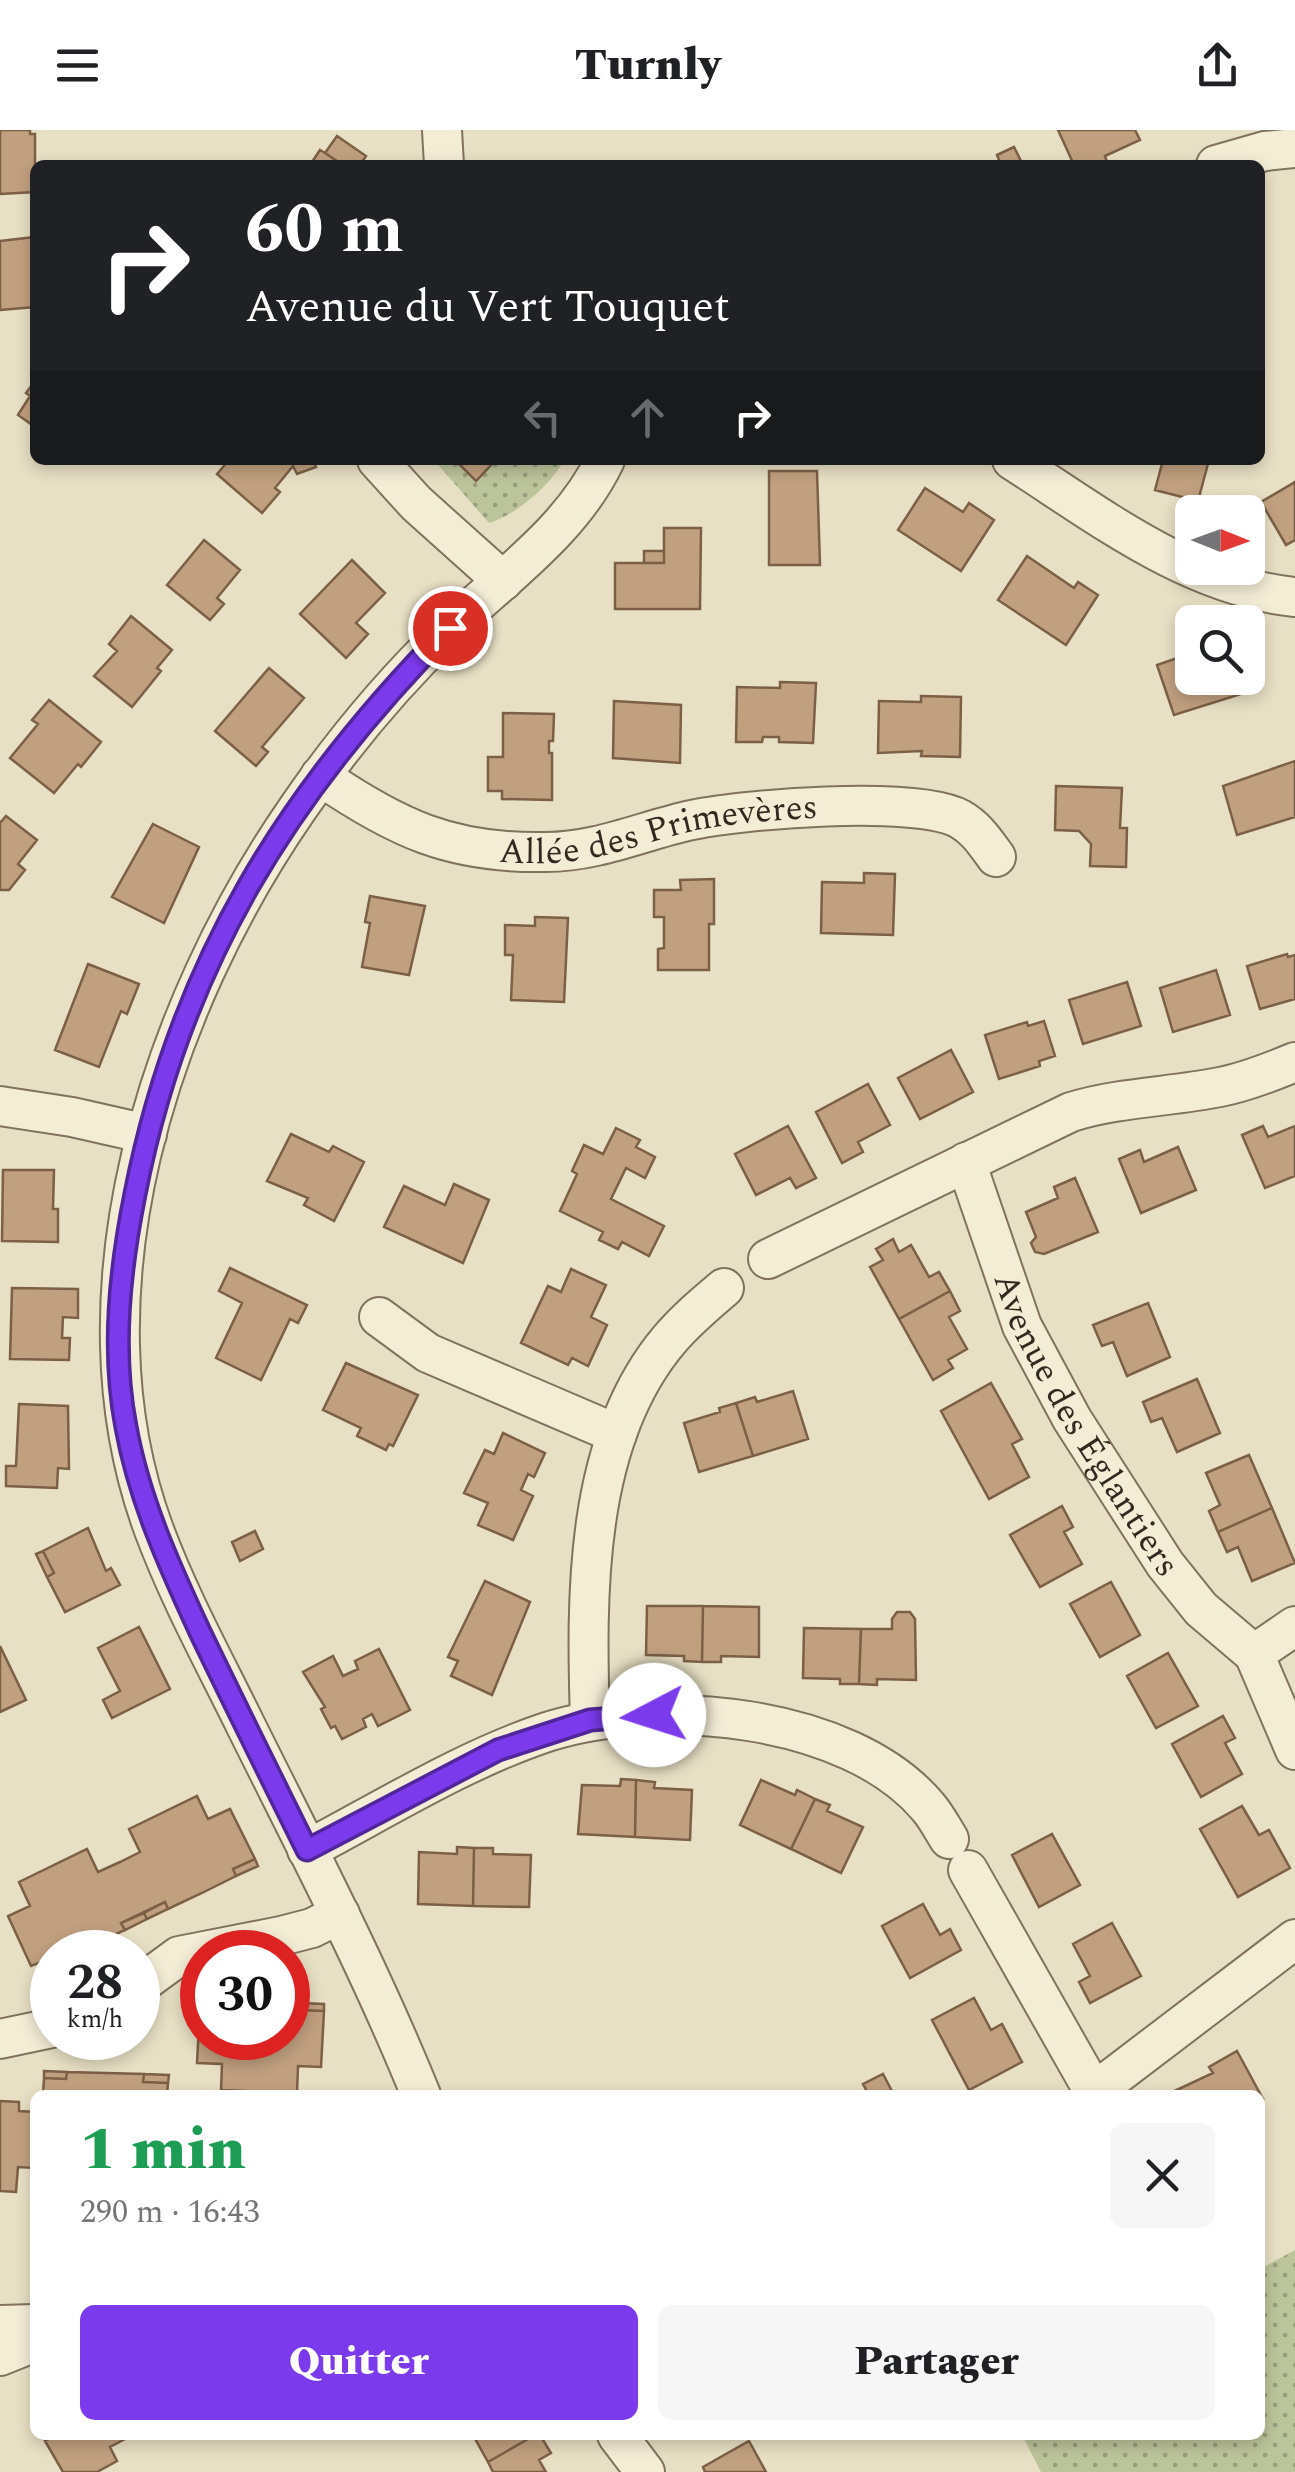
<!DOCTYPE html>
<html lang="fr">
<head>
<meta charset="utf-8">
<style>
	:root { --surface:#fff; --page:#f6f6f6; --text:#202124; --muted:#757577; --accent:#7c3aed }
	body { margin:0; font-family:Spectral,serif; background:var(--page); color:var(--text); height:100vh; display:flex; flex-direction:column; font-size:38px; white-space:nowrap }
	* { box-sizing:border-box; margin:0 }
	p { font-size:32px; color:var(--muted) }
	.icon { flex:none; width:55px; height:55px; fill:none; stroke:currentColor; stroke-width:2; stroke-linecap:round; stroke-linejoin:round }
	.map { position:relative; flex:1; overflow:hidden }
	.details { position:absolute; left:30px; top:1960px; width:1235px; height:350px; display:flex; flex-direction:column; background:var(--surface); border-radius:15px; box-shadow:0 5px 15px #0003 }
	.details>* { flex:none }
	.top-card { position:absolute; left:30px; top:30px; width:1235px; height:305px; border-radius:15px; box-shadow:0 5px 15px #0003; background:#202124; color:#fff; overflow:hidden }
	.needle { width:65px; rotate:91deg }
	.controls { position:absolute; left:1175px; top:365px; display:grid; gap:20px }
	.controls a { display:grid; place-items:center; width:90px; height:90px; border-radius:15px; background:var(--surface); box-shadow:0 5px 15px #0003; font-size:50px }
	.speed { position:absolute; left:30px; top:1800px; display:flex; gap:20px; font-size:50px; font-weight:700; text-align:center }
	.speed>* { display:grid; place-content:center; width:130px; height:130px; border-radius:50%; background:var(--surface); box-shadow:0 5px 15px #0003; line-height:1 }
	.speed small { font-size:25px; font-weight:400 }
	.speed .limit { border:15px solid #d22; background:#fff; color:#111 }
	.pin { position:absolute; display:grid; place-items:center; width:85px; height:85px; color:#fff; margin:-42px; border:5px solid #fff; border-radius:50%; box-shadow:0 2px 10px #0007 }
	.me { position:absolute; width:110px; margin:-55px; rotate:265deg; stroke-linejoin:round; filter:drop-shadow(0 0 8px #0008) }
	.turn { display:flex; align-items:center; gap:35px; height:210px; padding:0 50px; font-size:45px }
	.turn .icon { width:130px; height:130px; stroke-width:2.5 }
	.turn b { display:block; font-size:70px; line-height:85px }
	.lanes { display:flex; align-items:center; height:95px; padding:0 50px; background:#0003; justify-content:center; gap:50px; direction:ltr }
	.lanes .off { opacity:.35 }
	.round { display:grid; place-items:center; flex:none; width:105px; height:105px; border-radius:15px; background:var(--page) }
	.overview { display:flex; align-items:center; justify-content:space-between; height:170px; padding:0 50px }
	h1 { font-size:60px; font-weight:800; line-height:75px; color:#1e9e55 }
	.cta { display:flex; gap:20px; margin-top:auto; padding:20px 50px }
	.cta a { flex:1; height:115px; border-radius:15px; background:var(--accent); color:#fff; font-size:40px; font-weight:800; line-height:115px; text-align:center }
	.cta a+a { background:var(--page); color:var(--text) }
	header { display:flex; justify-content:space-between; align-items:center; height:130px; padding:0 50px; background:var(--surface); font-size:45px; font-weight:800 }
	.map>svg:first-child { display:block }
	.grass { fill:url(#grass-dots) }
	.building { fill:#c1a07f; stroke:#7c6046; stroke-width:2.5 }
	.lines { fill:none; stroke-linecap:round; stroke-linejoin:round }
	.street-casing { stroke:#80725d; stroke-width:42 }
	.street { stroke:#f4edd6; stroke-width:38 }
	.route-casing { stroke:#51269a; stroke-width:25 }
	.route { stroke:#7c3aed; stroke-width:18 }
	.labels { text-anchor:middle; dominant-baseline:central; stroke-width:8; stroke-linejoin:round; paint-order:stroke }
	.street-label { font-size:35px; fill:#322a1f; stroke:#f0ead3 }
</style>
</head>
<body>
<header><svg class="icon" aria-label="menu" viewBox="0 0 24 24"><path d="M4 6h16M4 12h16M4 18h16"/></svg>Turnly<svg class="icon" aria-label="share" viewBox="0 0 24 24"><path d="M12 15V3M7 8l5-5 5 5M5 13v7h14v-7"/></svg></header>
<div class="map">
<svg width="1295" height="2342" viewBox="0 0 1295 2342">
	<defs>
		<pattern id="grass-dots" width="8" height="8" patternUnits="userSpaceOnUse" patternTransform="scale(2.5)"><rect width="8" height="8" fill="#bcc49a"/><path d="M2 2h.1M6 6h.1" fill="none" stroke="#999f7d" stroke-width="1.8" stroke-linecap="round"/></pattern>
	</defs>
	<rect width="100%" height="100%" fill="#e8e0c4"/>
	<path class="grass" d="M434 330H564C551 355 516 385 489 393Z
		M1295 2120V2342H1041L1022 2305H1260V2139Z"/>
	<path class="building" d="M0 0H30V4H35V62L0 64Z
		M1058 0H1135L1140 10 1105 26 1107 32 1101 35H1074Z
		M337 6 366 26 360 35H343L325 23Z
		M1014 17 1023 35H987L999 30 997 25Z
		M320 20 325 23 343 35H310Z
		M35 107V177L0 180V111Z
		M35 251V297L18 285 30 266 26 263Z
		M229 330H313L316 337 297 344 293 336 275 358 280 362 262 383 217 344Z
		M465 330H490L493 333 476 351 460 335Z
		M1163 330H1209L1198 371 1155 360Z
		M769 341H817L820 435H769Z
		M1295 352V410L1286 415 1261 372Z
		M925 358 963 382 969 373 994 390 961 441 898 400Z
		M664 398H701L700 479H615V433H664Z
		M204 410 240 440 217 468 224 474 210 490 167 455Z
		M644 421H664V433H644Z
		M1027 426 1074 458 1078 452 1098 465 1066 515 998 470Z
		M352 430 385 463 356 493 368 504 346 528 300 484Z
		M131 486 172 520 157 538 161 541 132 577 94 546 117 521 109 514Z
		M1189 524 1192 548H1236L1241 564 1174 585 1157 535Z
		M269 538 304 568 262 617 268 622 256 636 215 601Z
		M780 552 816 553 813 613 779 612V607H763L762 612H736L737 557 780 558Z
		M921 566 961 567 960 627 921 626 922 621 878 623 879 571 921 572Z
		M49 570 101 612 81 637 78 634 54 663 10 628 38 594 32 590Z
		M614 571 681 575 680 633 613 628Z
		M503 583 554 584 553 611H549V623H552V670L502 669V661H488V627H503Z
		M1295 631V687L1237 705 1223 656Z
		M1056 656 1122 658 1120 698H1127L1126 737 1090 736 1091 714 1079 701 1055 700Z
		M6 686 37 710 18 734 25 740 9 760H0V693Z
		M153 694 199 717 164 793 112 767Z
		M864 743 895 744 893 805 821 803 822 752 864 753Z
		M714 749V794H709V840H658V819L664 818V787H654V760H681L680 750Z
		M370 766 425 776 409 845 362 837 370 793 365 792Z
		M535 787 568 788 564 872 511 870 513 825H505V795L535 796Z
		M1287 824 1288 827 1295 825V869L1260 879 1247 836Z
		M88 834 139 854 127 884 121 881 99 937 55 920Z
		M1216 840 1230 885 1173 902 1160 858Z
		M1127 852 1141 896 1083 914 1069 870Z
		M1044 891 1055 926 1039 931 1040 936 999 949 985 905 1027 892 1028 896Z
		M951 920 973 962 920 989 898 948Z
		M868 954 890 995 858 1012 863 1022 842 1033 816 982Z
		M788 996 816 1048 796 1058 790 1048 756 1065 735 1024Z
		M1263 996 1268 1007 1295 996V1046L1265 1058 1242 1005Z
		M616 998 640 1010 636 1017 655 1027 645 1048 626 1038 611 1069 664 1096 649 1126 622 1112 618 1119 599 1110 603 1102 560 1081 577 1044 572 1041 584 1015 603 1024Z
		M291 1004 329 1022 333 1016 364 1032 334 1091 304 1075 308 1068 267 1051Z
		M1178 1017 1196 1060 1141 1083 1119 1029 1140 1020 1144 1032Z
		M3 1040H54L53 1079H58V1112L2 1111Z
		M1075 1048 1098 1102 1044 1124 1035 1122 1031 1113 1036 1107 1026 1082 1058 1068 1054 1057Z
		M454 1054 489 1070 463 1133 384 1097 404 1056 445 1075Z
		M893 1109 899 1122 911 1115 929 1147 939 1142 950 1161 899 1189 870 1137 883 1130 876 1119Z
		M230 1138 307 1175 298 1193 290 1189 261 1250 216 1228 242 1173 219 1161Z
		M571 1139 606 1155 591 1187 607 1195 588 1236 572 1228 568 1235 521 1213 548 1156 561 1162Z
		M12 1158 78 1159V1188L63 1187 62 1208H70L69 1230 10 1229Z
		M950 1161 960 1181 949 1187 967 1219 948 1230 953 1238 933 1250 899 1189Z
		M1148 1173 1170 1227 1127 1246 1113 1212 1102 1216 1093 1195Z
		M346 1233 418 1265 393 1316 389 1314 386 1320 357 1306 361 1298 323 1280Z
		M1197 1249 1220 1303 1177 1322 1162 1288 1151 1292 1143 1272Z
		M991 1253 1022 1309 1012 1314 1029 1347 989 1369 941 1281Z
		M793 1261 808 1309 753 1326 736 1273 755 1267 757 1272Z
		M736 1273 753 1326 699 1342 684 1293 720 1282 719 1278Z
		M19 1274 68 1276 69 1339 58 1338 57 1358 6 1356V1336H16Z
		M503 1303 545 1323 534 1347 528 1344 521 1360 533 1366 513 1410 478 1395 488 1373 464 1363 485 1320 494 1324Z
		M1249 1325 1272 1378 1218 1402 1209 1381 1220 1375 1206 1343Z
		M1062 1376 1073 1397 1064 1402 1082 1434 1040 1457 1010 1405Z
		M1272 1378 1295 1433 1252 1451 1238 1417 1227 1422 1218 1402Z
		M88 1398 106 1441 111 1438 120 1455 65 1482 47 1447 54 1443 43 1421Z
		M255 1401 263 1419 240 1431 232 1412Z
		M43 1421 54 1443 47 1447 36 1424Z
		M485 1451 530 1472 492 1565 451 1546 458 1531 448 1527Z
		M1111 1452 1140 1505 1100 1527 1070 1474Z
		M647 1476H703L702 1532 684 1531V1526L646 1525Z
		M703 1476 759 1477V1527L721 1526V1532H702Z
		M897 1482H910L915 1489 916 1550 877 1549V1555L859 1554 861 1499H892V1489Z
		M139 1497 170 1559 112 1588 103 1570 120 1561 98 1518Z
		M804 1498 861 1499 859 1554H840V1549L803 1548Z
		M0 1516 26 1570 0 1582Z
		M379 1519 410 1580 378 1596 372 1584 363 1589 366 1597 342 1609 335 1596 331 1598 321 1579 325 1577 303 1542 333 1526 343 1546 358 1539 355 1531Z
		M1168 1523 1198 1576 1156 1598 1127 1546Z
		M1223 1586 1235 1608 1225 1613 1242 1644 1201 1667 1172 1614Z
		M621 1649 636 1650 635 1707 578 1704 582 1655 620 1656Z
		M636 1650 655 1652 654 1658 692 1660 690 1710 635 1707Z
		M761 1650 795 1665 797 1660 815 1669 791 1719 740 1695Z
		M197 1666 208 1689 230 1679 255 1729 233 1739 236 1746 202 1763 168 1779 165 1772 121 1793 125 1800 77 1822H52V1828L31 1836 8 1786 30 1776 19 1752 87 1719 98 1742 120 1732 140 1722 129 1699Z
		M815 1669 830 1675 827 1681 863 1697 841 1743 791 1719Z
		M1242 1676 1259 1705 1269 1700 1290 1738 1238 1767 1200 1699Z
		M1052 1704 1080 1755 1039 1777 1012 1725Z
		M457 1717 474 1718 473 1776 418 1774 419 1722 457 1724Z
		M474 1718H493V1724L531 1725 529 1777 473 1776Z
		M255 1729 258 1736 236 1746 233 1739Z
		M165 1772 168 1779 147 1789 144 1783Z
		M923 1774 940 1805 950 1799 961 1820 910 1848 882 1796Z
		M144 1783 147 1789 125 1800 121 1793Z
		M1112 1793 1141 1846 1090 1873 1079 1852 1090 1846 1073 1814Z
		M974 1868 991 1900 1002 1894 1022 1932 969 1960 932 1890Z
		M288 1872 299 1873V1880L324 1881 321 1937 298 1936 297 1963 221 1960 222 1934 197 1933 200 1877H202V1908H288Z
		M299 1873 324 1874V1881L299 1880Z
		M1237 1921 1263 1969 1260 1970V1965H1166L1213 1943 1209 1937Z
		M44 1941 67 1942 66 1949 44 1948Z
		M67 1942 144 1944 143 1952 168 1953 167 1965H43L44 1948 66 1949Z
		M144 1944 169 1945 168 1953 143 1952Z
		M883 1944 894 1965H869L863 1954Z
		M0 1971 19 1972V1981L35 1982V2038L18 2037 16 2062 0 2061Z
		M57 2305H123L125 2309 110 2317 117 2331 97 2342H63L45 2311Z
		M473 2305H535L488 2332Z
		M535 2305H540L551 2323 539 2330 546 2342H493L488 2332Z
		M749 2311 766 2342H705L703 2337Z"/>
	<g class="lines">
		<g class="street-casing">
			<g id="street">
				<path d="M442 0 444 35"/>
				<path d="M1216 35 1265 21 1295 18"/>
				<path d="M377 330 416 373 503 451"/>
				<path d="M1012 330C1098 385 1190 457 1295 467"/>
				<path id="s1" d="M320 646C396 698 451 724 546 722 596 722 640 702 687 691 739 679 916 665 960 689 976 698 985 712 996 727"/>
				<path d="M0 976 72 987 147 1004"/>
				<path id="s2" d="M966 1032 1022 1196 1072 1289 1165 1434 1201 1479 1254 1524 1295 1620"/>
				<path d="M768 1129 1071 982C1120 967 1170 967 1220 957 1246 952 1271 942 1295 932"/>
				<path d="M379 1187 428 1223 617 1304"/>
				<path d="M1254 1524 1295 1496"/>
				<path d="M590 1591C586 1466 584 1311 669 1210 686 1190 705 1174 724 1158"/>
				<path d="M307 1720C385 1679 463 1630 547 1602 657 1567 849 1583 928 1677 936 1686 942 1698 949 1709"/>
				<path d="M968 1740 1094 1962"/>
				<path d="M138 1856 179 1826 281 1806 312 1798 340 1784"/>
				<path d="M0 1909 52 1898"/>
				<path d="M421 1965C370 1839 306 1717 245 1594 214 1531 179 1467 154 1400 66 1163 160 877 298 678 342 614 392 554 448 500 503 447 571 401 605 330"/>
				<path d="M1090 1965 1295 1809"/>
				<path d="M0 2195 35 2194"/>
				<path d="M0 2226 35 2212"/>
				<path d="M617 2305 645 2342"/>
			</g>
		</g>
		<use href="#street" class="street"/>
	</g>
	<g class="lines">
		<g class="route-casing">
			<path id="route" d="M450 498C287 663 180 834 135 1064 120 1139 111 1220 126 1297 139 1369 169 1435 200 1502 235 1575 271 1647 307 1720L498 1620 590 1590 654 1585"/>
		</g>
		<use href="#route" class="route"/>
	</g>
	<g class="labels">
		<g class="street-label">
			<text stroke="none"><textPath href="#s1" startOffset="358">Allée des Primevères</textPath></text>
			<text stroke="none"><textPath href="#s2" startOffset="290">Avenue des Églantiers</textPath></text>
		</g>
	</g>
</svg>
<div class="controls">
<a><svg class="needle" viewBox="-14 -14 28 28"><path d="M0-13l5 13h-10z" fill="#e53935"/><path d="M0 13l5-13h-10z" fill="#757577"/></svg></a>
<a><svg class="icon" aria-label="search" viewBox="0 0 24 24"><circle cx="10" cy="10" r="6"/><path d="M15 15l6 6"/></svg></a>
</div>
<div class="speed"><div>28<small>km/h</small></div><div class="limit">30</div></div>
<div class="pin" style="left:450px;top:498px;background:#d93025"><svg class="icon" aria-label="arrive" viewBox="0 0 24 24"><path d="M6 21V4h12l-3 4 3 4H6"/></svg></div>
<svg class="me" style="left:654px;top:1585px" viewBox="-20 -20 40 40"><circle r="19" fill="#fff"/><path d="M0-13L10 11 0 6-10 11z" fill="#7c3aed"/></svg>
<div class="top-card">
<div class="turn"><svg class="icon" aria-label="right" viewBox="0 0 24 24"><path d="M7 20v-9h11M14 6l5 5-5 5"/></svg><div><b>60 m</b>Avenue du Vert Touquet</div></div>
<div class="lanes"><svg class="icon off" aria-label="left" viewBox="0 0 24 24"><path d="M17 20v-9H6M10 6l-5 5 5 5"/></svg><svg class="icon off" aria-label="ahead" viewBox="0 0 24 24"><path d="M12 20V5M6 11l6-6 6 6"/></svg><svg class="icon" aria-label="right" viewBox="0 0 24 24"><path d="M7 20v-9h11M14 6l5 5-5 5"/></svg></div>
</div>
<section class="details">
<div class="overview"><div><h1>1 min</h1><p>290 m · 16:43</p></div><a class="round"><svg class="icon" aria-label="close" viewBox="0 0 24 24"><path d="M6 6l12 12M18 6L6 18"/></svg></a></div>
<div class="cta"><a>Quitter</a><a>Partager</a></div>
</section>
</div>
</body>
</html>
